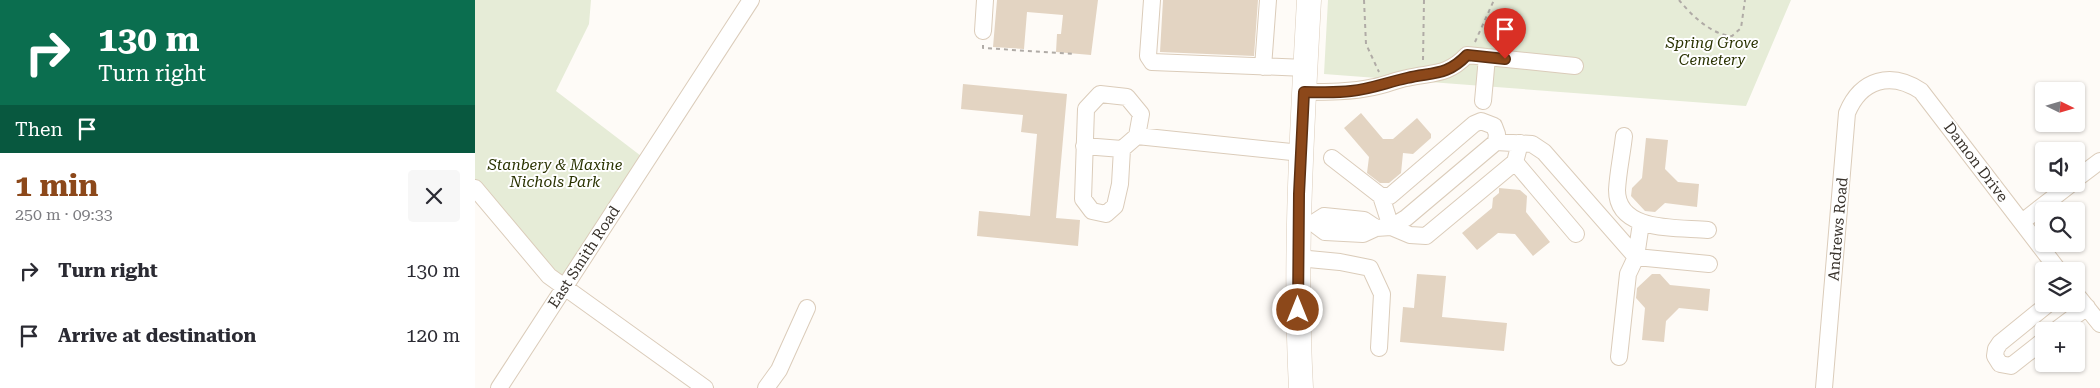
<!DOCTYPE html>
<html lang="en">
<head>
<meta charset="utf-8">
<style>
	:root { --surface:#fff; --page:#f7f7f7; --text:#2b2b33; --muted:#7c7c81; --accent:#8c481a }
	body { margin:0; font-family:"Roboto Serif",serif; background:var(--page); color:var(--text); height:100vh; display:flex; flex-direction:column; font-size:19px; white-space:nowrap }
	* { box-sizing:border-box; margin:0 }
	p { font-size:16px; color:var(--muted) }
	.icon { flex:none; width:28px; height:28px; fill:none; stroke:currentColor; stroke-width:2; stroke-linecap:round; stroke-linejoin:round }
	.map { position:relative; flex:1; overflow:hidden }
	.sheet { display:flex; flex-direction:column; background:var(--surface); width:475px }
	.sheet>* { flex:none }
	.top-card { background:#0b6e4f; color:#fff; overflow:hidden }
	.needle { width:32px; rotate:95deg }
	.controls { position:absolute; left:1560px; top:82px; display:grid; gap:10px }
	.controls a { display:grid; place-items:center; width:50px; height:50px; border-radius:5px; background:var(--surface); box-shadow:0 1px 4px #0004; font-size:25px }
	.pin { position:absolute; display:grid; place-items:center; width:42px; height:42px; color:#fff; margin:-51px -21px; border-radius:50% 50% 50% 0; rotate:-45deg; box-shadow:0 0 5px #0007 }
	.pin .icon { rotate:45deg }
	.me { position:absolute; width:55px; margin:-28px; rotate:0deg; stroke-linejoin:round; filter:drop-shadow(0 0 4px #0008) }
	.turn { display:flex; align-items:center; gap:18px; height:105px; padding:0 15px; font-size:22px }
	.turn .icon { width:65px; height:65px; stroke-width:2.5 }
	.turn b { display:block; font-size:35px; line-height:42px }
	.then { display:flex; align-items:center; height:48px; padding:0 15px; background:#0003; gap:10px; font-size:19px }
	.round { display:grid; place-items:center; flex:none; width:52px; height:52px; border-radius:5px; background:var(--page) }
	.head { display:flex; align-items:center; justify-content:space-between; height:85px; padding:0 15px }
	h1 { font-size:30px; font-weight:700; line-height:38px; color:var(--accent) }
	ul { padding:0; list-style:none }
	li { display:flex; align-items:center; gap:15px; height:65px; padding:0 15px }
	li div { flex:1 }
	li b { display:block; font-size:19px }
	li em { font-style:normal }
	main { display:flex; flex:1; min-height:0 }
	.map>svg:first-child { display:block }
	.green { fill:#e6ecd7 }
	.building { fill:#e3d4c2 }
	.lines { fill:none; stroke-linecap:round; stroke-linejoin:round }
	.minor-casing { stroke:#dbccba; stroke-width:18 }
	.highway-casing { stroke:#dbccba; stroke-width:25 }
	.path { stroke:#b0aba6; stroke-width:2; stroke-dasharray:4 4; stroke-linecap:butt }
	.minor { stroke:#fff; stroke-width:16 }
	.highway { stroke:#fff; stroke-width:24 }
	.route-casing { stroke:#5b2f11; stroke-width:12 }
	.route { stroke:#8c481a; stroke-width:9 }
	.labels { text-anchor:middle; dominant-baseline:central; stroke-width:4; stroke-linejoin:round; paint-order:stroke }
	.park-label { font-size:15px; font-style:italic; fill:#293200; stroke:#fff }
	.street-label { font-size:15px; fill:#37312a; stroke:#fff }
</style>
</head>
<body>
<main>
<section class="sheet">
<div class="top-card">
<div class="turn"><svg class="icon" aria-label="right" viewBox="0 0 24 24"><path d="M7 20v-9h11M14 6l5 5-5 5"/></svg><div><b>130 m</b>Turn right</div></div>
<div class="then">Then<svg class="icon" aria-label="arrive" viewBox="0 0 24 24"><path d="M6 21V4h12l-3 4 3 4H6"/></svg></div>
</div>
<div class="head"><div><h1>1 min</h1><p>250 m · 09:33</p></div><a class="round"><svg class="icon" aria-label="close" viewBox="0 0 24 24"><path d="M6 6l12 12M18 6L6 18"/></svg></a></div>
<ul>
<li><svg class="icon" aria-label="right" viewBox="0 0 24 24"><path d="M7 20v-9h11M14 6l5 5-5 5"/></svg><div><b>Turn right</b></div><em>130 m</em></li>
<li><svg class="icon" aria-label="arrive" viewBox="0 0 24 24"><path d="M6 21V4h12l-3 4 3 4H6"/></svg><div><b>Arrive at destination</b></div><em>120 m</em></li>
</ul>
</section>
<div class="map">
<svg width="1625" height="388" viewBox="0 0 1625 388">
	<rect width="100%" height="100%" fill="#fefbf7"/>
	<path class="green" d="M0 0H116L114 24 81 91 170 159 88 284 0 183Z
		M853 0H1316L1271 106 849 74Z"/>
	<path class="building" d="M522 0H623L616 55 581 52 582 34H586L588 15 552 12 549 49 518 47Z
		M688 0H783L779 56 685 52Z
		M488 84 592 94 581 218 605 220 603 246 502 236 504 211 555 216 562 134 546 132 548 115 486 109Z
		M886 113 908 139H918L942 118 956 134V138L938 154 928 153 926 173 914 183H905L892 173 894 157 869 128Z
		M1171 138 1193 140 1190 169 1203 182 1224 184 1222 207 1190 203 1180 212 1170 211 1156 196 1157 188 1167 178Z
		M1024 188 1045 190 1052 196 1051 212 1075 242 1058 256 1040 234 1023 233 1002 250 987 233 1017 208 1018 198 1024 193Z
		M942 274 971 276 967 317 1032 323 1029 351 925 342 928 307 939 308Z
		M1177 274H1185L1195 285 1235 289 1233 311 1204 308 1191 321 1189 342 1167 340 1170 308 1161 298 1162 288Z"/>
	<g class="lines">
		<g class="minor-casing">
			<path id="minor" d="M677 0 673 56 677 62 831 68
				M508 31 510 0
				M788 67 793 0
				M829 92C853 92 876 92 899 87 910 85 921 80 932 78 958 72 972 76 992 55L1100 66
				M1008 101 1012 57
				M662 136 647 149 645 184 640 206 631 214 617 211 608 199 611 109 625 94 652 97 666 114 662 136 826 153
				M1149 136C1147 154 1143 172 1142 190 1142 233 1204 227 1233 230
				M1021 142 1057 144 1069 152 1161 257 1153 274 1144 357
				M609 146 647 149
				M857 158 906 196H915L999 124 1006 121 1019 126 1022 134 1021 142 931 218 916 227 901 228
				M1040 162 1101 234
				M1601 179 1625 161
				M0 188 74 276 230 388
				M906 196 916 227 935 235 951 236 1040 162 1045 143
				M1547 222 1596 184
				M823 223H838L850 232 888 234 901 228 889 220 849 216 838 223
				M1166 223 1161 257 1234 264
				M823 258 865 262 895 268 907 294 904 348
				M1601 294 1625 324
				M1580 331 1612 307
				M1569 340 1536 366 1525 364 1520 356 1521 349 1525 343 1573 304
				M24 388 276 0
				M291 388 304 370 332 308
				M1349 388 1372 113C1386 79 1416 71 1446 91L1584 271"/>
		</g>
		<g class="highway-casing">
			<path id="highway" d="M826 388C819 258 827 130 834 0"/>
		</g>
		<path class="path" d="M889 0 891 44 904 72
			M1204 0C1217 16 1237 35 1257 36L1266 28 1270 0
			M1000 42 1019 0
			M508 45V48L600 54
			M948 60 949 0"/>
		<use href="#minor" class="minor"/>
		<use href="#highway" class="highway"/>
	</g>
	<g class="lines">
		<g class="route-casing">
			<path id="route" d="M823 310 824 194 829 92C845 92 861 93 876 91 896 89 913 82 932 78 958 72 972 76 992 55L1030 59"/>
		</g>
		<use href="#route" class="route"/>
	</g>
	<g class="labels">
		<g class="park-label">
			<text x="1237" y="43">Spring Grove<tspan x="1237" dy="17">Cemetery</tspan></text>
			<text x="80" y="165">Stanbery &amp; Maxine<tspan x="80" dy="17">Nichols Park</tspan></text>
		</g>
		<g class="street-label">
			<text transform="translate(1501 162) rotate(53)">Damon Drive</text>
			<text transform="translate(1363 229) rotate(-85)">Andrews Road</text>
			<text transform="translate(109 257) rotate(-57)">East Smith Road</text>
		</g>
	</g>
</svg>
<div class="controls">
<a><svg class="needle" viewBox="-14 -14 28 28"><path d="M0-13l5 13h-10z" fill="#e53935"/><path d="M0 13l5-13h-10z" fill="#7c7c81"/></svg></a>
<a><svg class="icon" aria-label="sound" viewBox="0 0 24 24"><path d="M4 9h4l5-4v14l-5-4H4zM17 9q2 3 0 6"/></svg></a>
<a><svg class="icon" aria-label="search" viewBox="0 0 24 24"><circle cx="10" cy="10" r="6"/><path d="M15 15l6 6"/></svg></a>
<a><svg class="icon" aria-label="layers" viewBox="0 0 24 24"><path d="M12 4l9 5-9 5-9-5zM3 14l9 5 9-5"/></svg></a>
<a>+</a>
</div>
<div class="pin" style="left:1030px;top:59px;background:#d93025"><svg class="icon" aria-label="arrive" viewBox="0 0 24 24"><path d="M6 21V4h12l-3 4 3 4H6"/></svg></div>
<svg class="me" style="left:823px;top:310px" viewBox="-20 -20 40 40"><circle r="17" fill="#8c481a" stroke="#fff" stroke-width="3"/><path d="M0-11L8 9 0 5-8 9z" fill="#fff"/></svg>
</div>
</main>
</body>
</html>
